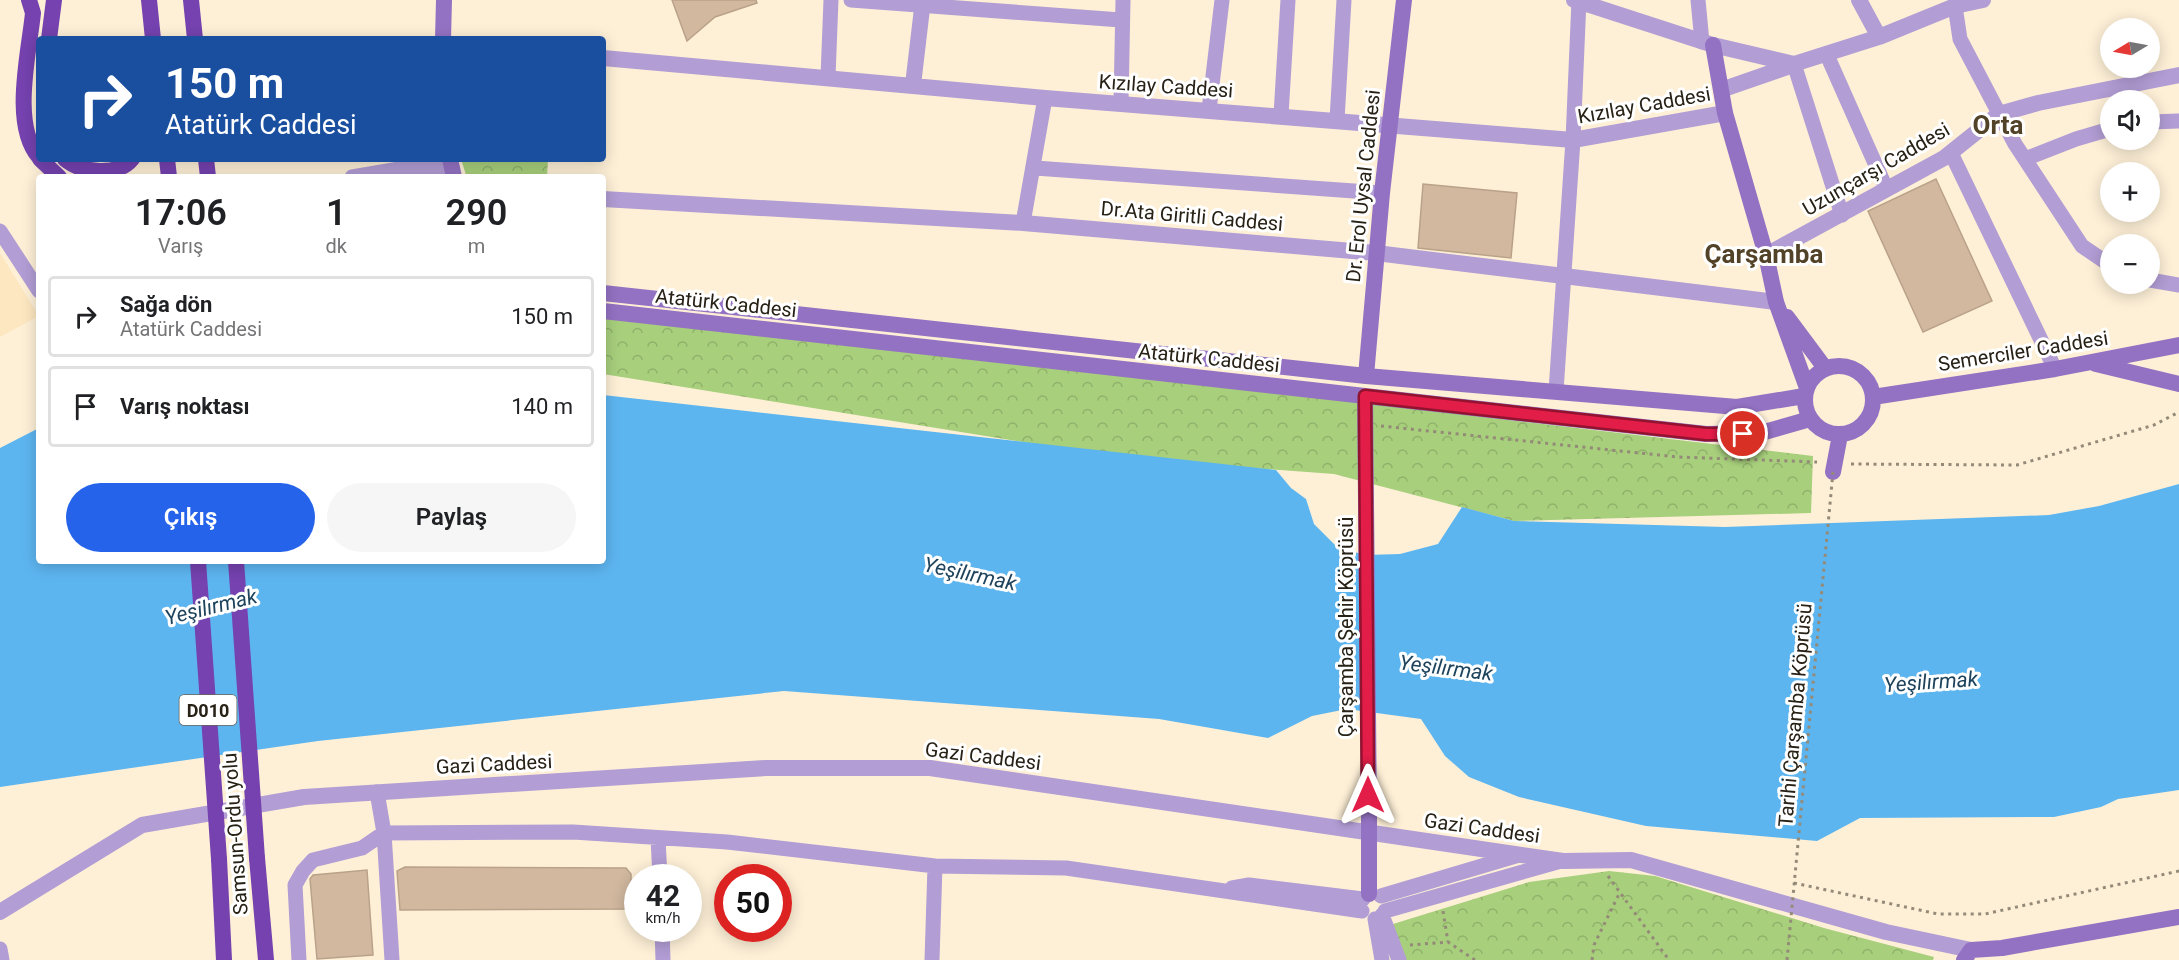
<!DOCTYPE html>
<html lang="tr">
<head>
<meta charset="utf-8">
<style>
	:root { --surface:#fff; --page:#f6f6f6; --text:#202124; --muted:#757577; --line:#e0e0e0; --accent:#2563eb }
	body { margin:0; font-family:Roboto,sans-serif; background:var(--page); color:var(--text); height:100vh; display:flex; flex-direction:column; font-size:22px; white-space:nowrap }
	* { box-sizing:border-box; margin:0 }
	p { font-size:20px; color:var(--muted) }
	.icon { flex:none; width:33px; height:33px; fill:none; stroke:currentColor; stroke-width:2; stroke-linecap:round; stroke-linejoin:round }
	.map { position:relative; flex:1; overflow:hidden }
	.panel { position:absolute; left:36px; top:174px; width:570px; height:390px; display:flex; flex-direction:column; background:var(--surface); border-radius:6px; box-shadow:0 3px 15px #0003 }
	.panel>* { flex:none }
	.banner { position:absolute; left:36px; top:36px; width:570px; height:126px; border-radius:6px; box-shadow:0 3px 15px #0003; background:#1a4fa0; color:#fff; overflow:hidden }
	.needle { width:39px; rotate:260deg }
	.controls { position:absolute; left:2100px; top:18px; display:grid; gap:12px }
	.controls a { display:grid; place-items:center; width:60px; height:60px; border-radius:50%; background:var(--surface); box-shadow:0 3px 15px #0003; font-size:30px }
	.speed { position:absolute; left:624px; top:864px; display:flex; gap:12px; font-size:30px; font-weight:700; text-align:center }
	.speed>* { display:grid; place-content:center; width:78px; height:78px; border-radius:50%; background:var(--surface); box-shadow:0 3px 15px #0003; line-height:1 }
	.speed small { font-size:15px; font-weight:400 }
	.speed .limit { border:9px solid #d22; background:#fff; color:#111 }
	.pin { position:absolute; display:grid; place-items:center; width:51px; height:51px; color:#fff; margin:-26px; border:3px solid #fff; border-radius:50%; box-shadow:0 2px 6px #0007 }
	.me { position:absolute; width:66px; margin:-33px; rotate:0deg; stroke-linejoin:round; filter:drop-shadow(0 0 4px #0008) }
	.turn { display:flex; align-items:center; gap:21px; height:126px; padding:0 30px; font-size:27px }
	.turn .icon { width:78px; height:78px; stroke-width:2.5 }
	.turn b { display:block; font-size:42px; line-height:51px }
	.eta { display:flex; justify-content:space-evenly; align-items:center; height:102px; text-align:center }
	.eta b { font-size:36px; font-weight:600; line-height:42px }
	.button { display:flex; gap:12px; margin-top:auto; padding:12px 30px }
	.button a { flex:1; height:69px; border-radius:36px; background:var(--accent); color:#fff; font-size:24px; font-weight:600; line-height:69px; text-align:center }
	.button a+a { background:var(--page); color:var(--text) }
	ul { padding:0; list-style:none }
	li { display:flex; align-items:center; gap:18px; height:81px; margin:0 12px 9px; padding:0 18px; border:3px solid var(--line); border-radius:6px }
	li div { flex:1 }
	li b { display:block; font-size:22px }
	li em { font-style:normal }
	.map>svg:first-child { display:block }
	.built { fill:#fde7c1 }
	.park { fill:url(#park-crowns) }
	.water { fill:#5db5f0 }
	.building { fill:#d1b89f; stroke:#baa289; stroke-width:1.5 }
	.lines { fill:none; stroke-linecap:round; stroke-linejoin:round }
	.path { stroke:#948a78; stroke-width:3; stroke-dasharray:3 4.5; stroke-linecap:butt }
	.minor { stroke:#b29dd4; stroke-width:15 }
	.tertiary { stroke:#b29dd4; stroke-width:16 }
	.secondary { stroke:#9472c3; stroke-width:16 }
	.trunk { stroke:#7542af; stroke-width:16 }
	.path-bridge { stroke:#948a78; stroke-width:3; stroke-dasharray:3 4.5; stroke-linecap:butt }
	.secondary-bridge { stroke:#9472c3; stroke-width:16 }
	.trunk-bridge { stroke:#7542af; stroke-width:16 }
	.route-casing { stroke:#92132f; stroke-width:15 }
	.route { stroke:#e11d48; stroke-width:10 }
	.labels { text-anchor:middle; dominant-baseline:central; stroke-width:6; stroke-linejoin:round; paint-order:stroke }
	.shield { fill:#fff; stroke:#68645c; stroke-width:1.5 }
	.shield-label { font-size:18px; font-weight:bold; fill:#272116 }
	.street-label { font-size:20px; fill:#272116; stroke:#fff }
	.water-label { font-size:21px; font-style:italic; fill:#1e435c; stroke:#fff }
	.district-label { font-size:26px; font-weight:bold; fill:#514228; stroke:#fff }
</style>
</head>
<body>
<div class="map">
<svg width="2179" height="960" viewBox="0 0 2179 960">
	<defs>
		<pattern id="park-crowns" width="20" height="18" patternUnits="userSpaceOnUse" patternTransform="scale(1.5)"><rect width="20" height="18" fill="#a7cf7c"/><path d="M2 6a3 3 0 1 1 6 0M12 15a3 3 0 1 1 6 0" fill="none" stroke="#90b16a"/></pattern>
	</defs>
	<rect width="100%" height="100%" fill="#fef0d7"/>
	<path class="built" d="M0 253 39 316 0 337Z"/>
	<path class="park" d="M461 159H548L547 177 466 175Z
		M603 307 909 349 1813 456 1811 513 1514 521 1334 474 1127 459 603 374Z
		M1609 871 1655 876 1824 928 1934 957 1933 960H1400L1393 924 1529 882Z"/>
	<path class="water" d="M603 395 1276 470 1291 488 1306 499 1314 524 1338 548 1366 555 1400 554 1438 544 1462 507 1514 521 1725 527 2049 515 2099 506 2179 484V790L2118 799 2101 807 2054 817 1860 818 1817 841 1646 826 1519 797 1469 777 1445 756 1421 719 1347 709 1312 716 1268 738 1159 719 784 691 318 741 0 787V448L39 428V561H603Z"/>
	<path class="building" d="M672 0H756L757 3 715 17 687 41Z
		M1936 179 1992 301 1923 332 1868 211Z
		M1423 184 1517 193 1511 258 1418 248Z
		M405 867 626 868 631 874V909L400 910 397 871Z
		M367 870 373 955 317 959 310 879 313 875Z"/>
	<g class="lines">
		<path class="path" d="M1381 426 1678 457 1817 462
			M1851 464 2017 465 2154 425 2179 412
			M1608 876 1669 960
			M1794 883 1938 914H1985L2179 871
			M1443 911 1448 942
			M1410 945 1448 942 1475 960
			M1592 960 1594 945 1620 892"/>
		<path class="minor" d="M851 0 1121 20
			M1698 0 1702 42
			M1955 6 1960 39 2015 144 2082 246 2110 265
			M1827 55 1886 188
			M1794 64 1842 215
			M828 77 831 0
			M1121 103 1123 0
			M1209 110 1222 0
			M1281 115 1288 0
			M1337 120 1344 0
			M2150 122 2179 121
			M1951 153 2055 369
			M2025 159 2076 139 2110 129
			M1035 168 1382 193
			M352 177 405 168 452 170
			M1023 223 1045 98
			M0 231 39 291
			M2150 280 2179 285
			M1556 391 1573 140 1579 0
			M377 792 384 833 392 960
			M658 838 660 878
			M1232 888 1249 885 1363 899
			M1381 896 1519 855
			M1385 911 1561 861
			M1382 915 1399 960
			M1375 919 1382 960
			M662 928 663 960
			M0 949 2 960
			M299 960 295 885 303 871 313 860 362 848 384 833 573 832 727 842 935 866 1066 868 1362 911
			M932 960 935 866"/>
		<path class="tertiary" d="M1574 0 1713 45 1794 64 1879 37 1955 6 1983 0
			M1859 0 1879 37
			M603 58 1045 98 1573 140 1725 113
			M913 85 923 0
			M1721 90 1793 65
			M603 199 1023 223 1376 253 1776 302
			M1766 255 1944 158 1999 114 2038 103 2179 75
			M0 912 142 825 304 797 766 768H930L1563 861 1631 860 1886 932 1971 950"/>
		<path class="secondary" d="M443 39 444 0
			M1713 45 1725 113 1766 255 1776 302 1807 388
			M450 159 454 177
			M603 293 1366 376 1737 407 1804 396
			M603 311 1706 434 1761 433 1810 419
			M1787 317 1825 368
			M2096 364 2179 384
			M1805 400a34 34 0 1 1 68 0a34 34 0 1 1-68 0Z
			M1366 376 1382 193 1404 0
			M1365 396 1369 817
			M1873 397 2055 369 2179 345
			M1833 472 1840 435
			M1369 850V894
			M1964 960 1971 950 2002 948 2179 917"/>
		<path class="trunk" d="M29 0 33 13C29 53 11 125 39 157
			M149 0 153 39
			M191 0 195 39
			M49 39 54 0
			M40 159 59 177
			M65 159C82 173 117 177 132 159
			M167 159 169 177
			M206 159 208 177
			M257 858 266 960
			M219 859 224 960"/>
		<path class="path-bridge" d="M1787 960 1833 472"/>
		<path class="secondary-bridge" d="M1369 817V850"/>
		<path class="trunk-bridge" d="M198 561 219 859
			M236 561 257 858"/>
	</g>
	<g class="lines">
		<g class="route-casing">
			<path id="route" d="M1368 795 1365 396 1706 434H1743"/>
		</g>
		<use href="#route" class="route"/>
	</g>
	<g class="labels">
		<rect class="shield" x="179.5" y="695" width="57" height="30" rx="4.5"/>
		<g class="shield-label">
			<text x="208" y="710">D010</text>
		</g>
		<g class="street-label">
			<text transform="translate(1166 86) rotate(4)">Kızılay Caddesi</text>
			<text transform="translate(1644 105) rotate(-10)">Kızılay Caddesi</text>
			<text transform="translate(1876 169) rotate(-30)">Uzunçarşı Caddesi</text>
			<text transform="translate(1363 186) rotate(-84)">Dr. Erol Uysal Caddesi</text>
			<text transform="translate(1192 216) rotate(5)">Dr.Ata Giritli Caddesi</text>
			<text transform="translate(726 303) rotate(6)">Atatürk Caddesi</text>
			<text transform="translate(2023 351) rotate(-9)">Semerciler Caddesi</text>
			<text transform="translate(1209 358) rotate(6)">Atatürk Caddesi</text>
			<text transform="translate(1346 627) rotate(-90)">Çarşamba Şehir Köprüsü</text>
			<text transform="translate(1795 715) rotate(-85)">Tarihi Çarşamba Köprüsü</text>
			<text transform="translate(983 756) rotate(7)">Gazi Caddesi</text>
			<text transform="translate(494 764) rotate(-3)">Gazi Caddesi</text>
			<text transform="translate(1482 828) rotate(8)">Gazi Caddesi</text>
			<text transform="translate(235 834) rotate(-94)">Samsun-Ordu yolu</text>
		</g>
		<g class="water-label">
			<text transform="translate(970 574) rotate(12)">Yeşilırmak</text>
			<text transform="translate(211 607) rotate(-14)">Yeşilırmak</text>
			<text transform="translate(1446 668) rotate(7)">Yeşilırmak</text>
			<text transform="translate(1931 682) rotate(-4)">Yeşilırmak</text>
		</g>
		<g class="district-label">
			<text x="1998" y="125">Orta</text>
			<text x="1764" y="254">Çarşamba</text>
		</g>
	</g>
</svg>
<div class="controls">
<a><svg class="needle" viewBox="-14 -14 28 28"><path d="M0-13l5 13h-10z" fill="#e53935"/><path d="M0 13l5-13h-10z" fill="#757577"/></svg></a>
<a><svg class="icon" aria-label="sound" viewBox="0 0 24 24"><path d="M4 9h4l5-4v14l-5-4H4zM17 9q2 3 0 6"/></svg></a>
<a>+</a>
<a>−</a>
</div>
<div class="speed"><div>42<small>km/h</small></div><div class="limit">50</div></div>
<div class="pin" style="left:1743px;top:434px;background:#d93025"><svg class="icon" aria-label="arrive" viewBox="0 0 24 24"><path d="M6 21V4h12l-3 4 3 4H6"/></svg></div>
<svg class="me" style="left:1368px;top:795px" viewBox="-20 -20 40 40"><path d="M0-17L14 15 0 8-14 15z" fill="#e11d48" stroke="#fff" stroke-width="4"/></svg>
<div class="banner">
<div class="turn"><svg class="icon" aria-label="right" viewBox="0 0 24 24"><path d="M7 20v-9h11M14 6l5 5-5 5"/></svg><div><b>150 m</b>Atatürk Caddesi</div></div>
</div>
<section class="panel">
<div class="eta">
<div><b>17:06</b><p>Varış</p></div>
<div><b>1</b><p>dk</p></div>
<div><b>290</b><p>m</p></div>
</div>
<ul>
<li><svg class="icon" aria-label="right" viewBox="0 0 24 24"><path d="M7 20v-9h11M14 6l5 5-5 5"/></svg><div><b>Sağa dön</b><p>Atatürk Caddesi</p></div><em>150 m</em></li>
<li><svg class="icon" aria-label="arrive" viewBox="0 0 24 24"><path d="M6 21V4h12l-3 4 3 4H6"/></svg><div><b>Varış noktası</b></div><em>140 m</em></li>
</ul>
<div class="button"><a>Çıkış</a><a>Paylaş</a></div>
</section>
</div>
</body>
</html>
